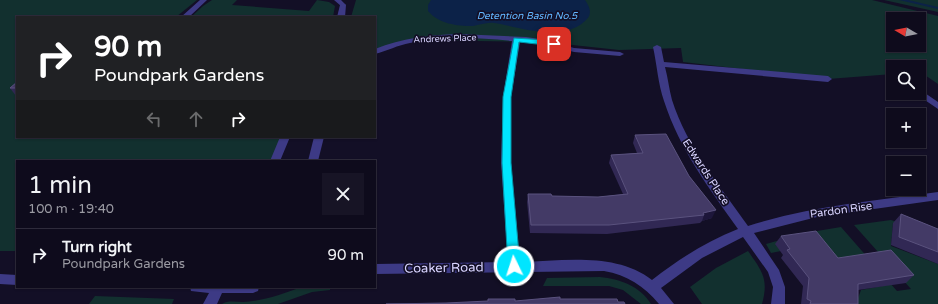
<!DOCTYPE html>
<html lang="en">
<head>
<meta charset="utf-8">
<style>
	:root { --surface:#0e0b1c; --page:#171425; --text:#f1f3f6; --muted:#9b9ba3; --line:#2e2b3b }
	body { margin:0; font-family:"Varela Round",sans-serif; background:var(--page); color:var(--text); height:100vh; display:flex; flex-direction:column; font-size:15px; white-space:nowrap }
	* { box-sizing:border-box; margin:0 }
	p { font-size:13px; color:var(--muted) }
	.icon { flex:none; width:22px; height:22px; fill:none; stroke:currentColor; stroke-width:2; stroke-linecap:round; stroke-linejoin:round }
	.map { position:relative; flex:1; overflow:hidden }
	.details { position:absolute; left:16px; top:160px; width:360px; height:128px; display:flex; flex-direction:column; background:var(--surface); border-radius:0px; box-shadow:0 1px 3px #0004,0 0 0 1px var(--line) }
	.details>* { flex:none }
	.banner { position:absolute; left:16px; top:16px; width:360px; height:122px; border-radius:0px; box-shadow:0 1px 3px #0004,0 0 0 1px var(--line); background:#202124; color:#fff; overflow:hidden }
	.needle { width:26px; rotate:280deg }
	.controls { position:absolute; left:886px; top:12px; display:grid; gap:8px }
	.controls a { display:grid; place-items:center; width:40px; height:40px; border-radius:0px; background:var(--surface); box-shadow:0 1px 3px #0004,0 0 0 1px var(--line); font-size:20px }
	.pin { position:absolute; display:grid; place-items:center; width:34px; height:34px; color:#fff; margin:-17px; border-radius:8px; box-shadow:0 2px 6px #0006 }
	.me { position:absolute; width:44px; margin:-22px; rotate:356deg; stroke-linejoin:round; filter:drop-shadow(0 0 3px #0008) }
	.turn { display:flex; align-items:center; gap:14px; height:84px; padding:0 12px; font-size:18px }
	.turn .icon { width:52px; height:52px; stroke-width:2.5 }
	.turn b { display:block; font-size:28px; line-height:34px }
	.lanes { display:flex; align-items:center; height:38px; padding:0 12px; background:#0003; justify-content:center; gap:20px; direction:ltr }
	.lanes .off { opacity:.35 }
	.round { display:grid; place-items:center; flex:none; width:42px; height:42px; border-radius:0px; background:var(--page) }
	.overview { display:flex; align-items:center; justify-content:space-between; height:68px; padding:0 12px }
	h1 { font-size:24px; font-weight:600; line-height:30px }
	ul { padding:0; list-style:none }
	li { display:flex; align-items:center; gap:12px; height:52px; padding:0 12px; border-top:1px solid var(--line) }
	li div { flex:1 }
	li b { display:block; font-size:15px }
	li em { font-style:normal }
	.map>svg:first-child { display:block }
	.green { fill:#12302f; fill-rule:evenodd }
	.water { fill:#0c2248 }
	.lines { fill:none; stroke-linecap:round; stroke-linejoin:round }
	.stream { fill:#0c2248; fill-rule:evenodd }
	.lane { fill:#3d3a85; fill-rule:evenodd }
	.street { fill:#3d3a85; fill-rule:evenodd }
	.wall { fill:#312854 }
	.shaded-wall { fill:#1d163a }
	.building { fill:#433a66; stroke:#5a527e }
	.route { fill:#00e5ff; stroke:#0095a6 }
	.labels { text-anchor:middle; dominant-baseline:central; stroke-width:3.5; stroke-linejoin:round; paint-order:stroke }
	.far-street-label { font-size:9px; fill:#d9d4ff; stroke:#130f26 }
	.far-water-label { font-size:10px; font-style:italic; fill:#62b6ff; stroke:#130f26 }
	.street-label { font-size:11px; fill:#d9d4ff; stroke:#130f26 }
	.near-street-label { font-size:13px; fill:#d9d4ff; stroke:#130f26 }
</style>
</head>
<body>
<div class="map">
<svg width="938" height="304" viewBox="0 0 938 304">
	<rect width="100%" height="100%" fill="#130f26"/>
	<path class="green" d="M0 0H197L176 17H17V137H281L271 161H17V251H0Z
		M212 0H237L232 5 309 11 317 0 329 2 335 6 333 17H191L203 6Z
		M356 0H872L938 16V84L919 71V67H893V74L828 79 683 62 681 48 619 50 545 42 410 40 375 53V17H351ZM893 19H919V45H893Z
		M884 0H938V12Z
		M891 220 911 227V229L893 223 891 246 938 264V304H851L857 301 861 290 887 285 776 245 781 251 771 253 766 244 805 233 841 227 897 291 911 289 854 225Z
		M748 251C762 271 769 279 762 304H702L690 287 716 268Z
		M600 277C620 279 640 286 651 304H641L623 290 609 286H543L547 278Z
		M301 287H330V290L312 292 278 304H222C228 300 236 302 243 302 263 301 283 294 301 287Z
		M95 296 174 299 172 304H89Z"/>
	<path class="water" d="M431 0H585C590 7 593 15 585 21 561 43 521 27 494 23 487 22 480 25 473 26 457 26 439 24 428 11V5Z"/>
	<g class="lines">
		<path class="stream" d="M899 0H908L938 7V9Z"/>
		<path class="lane" d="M200 0H207L189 17H181Z
			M334 0H341L346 5 341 6Z"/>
		<path class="street" d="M343 3 346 5 345 17H337L340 5Z
			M458 34 526 37 547 40 574 48 620 52 624 54 620 56 574 52 547 45 520 42 511 97V163L520 262C563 261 616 252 652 280 679 259 707 241 738 229 709 188 680 150 664 101 658 84 657 65 653 47L657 45 661 47 664 62 828 76 832 79 828 82 665 67C668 78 669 89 672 100 687 147 720 186 748 226 810 206 874 201 938 192V200L817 217 754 233 779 270 785 287V304H771L773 287 768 272 743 237 702 258 661 288 674 304H659C644 286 627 275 604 271L375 274V264L508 262 501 163 503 97 512 41C479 38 443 35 410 43 398 45 387 51 375 54V49C402 38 429 35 458 34Z
			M919 89 938 102V109L916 94 919 93Z
			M280 137H290L280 161H270Z
			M314 137H324L318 161H308Z
			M0 274 17 275V285L0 284Z
			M190 287H259L258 291 253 293H222L217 304H203L209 293 191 291Z"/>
	</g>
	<path class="wall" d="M17 82V96H16L10 88Z
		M635 135 712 218 702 221 700 223 607 234 530 233 527 202 528 194 552 196 598 197 623 194 609 163 611 155 637 153 633 143Z
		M901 214 938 229V264L891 245 893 223Z
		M781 236 838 258 914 275 906 283 858 290V304H801L803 286 781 258 783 255 775 244Z"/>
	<path class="shaded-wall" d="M716 210 712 218 702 221 704 215 703 213Z"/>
	<path class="building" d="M17 82V88H10Z
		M666 134 689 176 716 210 703 213 704 215 609 225H531L528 194H551L552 196 598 197 628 194 611 155 643 153 635 135Z
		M901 214 938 229V252L899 237Z
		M816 231 838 258 891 250 914 275 858 284V304H810L811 301 807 299 809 278 787 250 790 249 781 236Z
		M560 297V299H617L618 302H624L625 304H386L446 303 488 301V299H515V301Z"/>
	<path class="route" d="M514 38 545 40 557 44 554 46 519 42 511 97V163L520 266 518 270H510L508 266 502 163 503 97Z"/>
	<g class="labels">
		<g class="far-street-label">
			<text transform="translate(445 39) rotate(-2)">Andrews Place</text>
		</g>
		<g class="far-water-label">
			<text x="527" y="16">Detention Basin No.5</text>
		</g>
		<g class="street-label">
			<text transform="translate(706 172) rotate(57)">Edwards Place</text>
			<text transform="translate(841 210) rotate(-8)">Pardon Rise</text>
		</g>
		<g class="near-street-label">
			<text transform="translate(444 268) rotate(-1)">Coaker Road</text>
		</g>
	</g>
</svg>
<div class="controls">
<a><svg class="needle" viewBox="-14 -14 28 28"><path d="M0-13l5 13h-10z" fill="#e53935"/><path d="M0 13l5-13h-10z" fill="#9b9ba3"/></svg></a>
<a><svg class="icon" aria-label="search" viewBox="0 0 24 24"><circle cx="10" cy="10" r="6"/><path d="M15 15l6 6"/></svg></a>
<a>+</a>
<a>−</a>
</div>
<div class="pin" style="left:554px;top:44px;background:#d93025"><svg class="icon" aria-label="arrive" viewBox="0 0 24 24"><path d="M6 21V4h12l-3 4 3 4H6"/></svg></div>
<svg class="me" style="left:514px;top:266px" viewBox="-20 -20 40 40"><circle r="17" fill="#00e5ff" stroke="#fff" stroke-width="3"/><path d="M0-11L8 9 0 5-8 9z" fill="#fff"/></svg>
<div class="banner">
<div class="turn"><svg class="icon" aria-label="right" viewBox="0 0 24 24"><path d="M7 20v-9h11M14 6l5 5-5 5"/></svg><div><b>90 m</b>Poundpark Gardens</div></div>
<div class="lanes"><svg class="icon off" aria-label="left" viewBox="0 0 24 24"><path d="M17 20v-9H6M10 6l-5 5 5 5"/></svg><svg class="icon off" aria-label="ahead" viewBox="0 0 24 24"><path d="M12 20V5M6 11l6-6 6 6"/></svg><svg class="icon" aria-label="right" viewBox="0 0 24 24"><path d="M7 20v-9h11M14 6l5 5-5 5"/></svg></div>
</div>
<section class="details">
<div class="overview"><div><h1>1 min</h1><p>100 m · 19:40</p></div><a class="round"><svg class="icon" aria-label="close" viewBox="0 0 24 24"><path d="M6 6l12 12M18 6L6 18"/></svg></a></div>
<ul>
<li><svg class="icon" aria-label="right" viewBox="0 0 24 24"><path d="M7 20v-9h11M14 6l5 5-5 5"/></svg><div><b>Turn right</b><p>Poundpark Gardens</p></div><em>90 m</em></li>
</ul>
</section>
</div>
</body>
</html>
